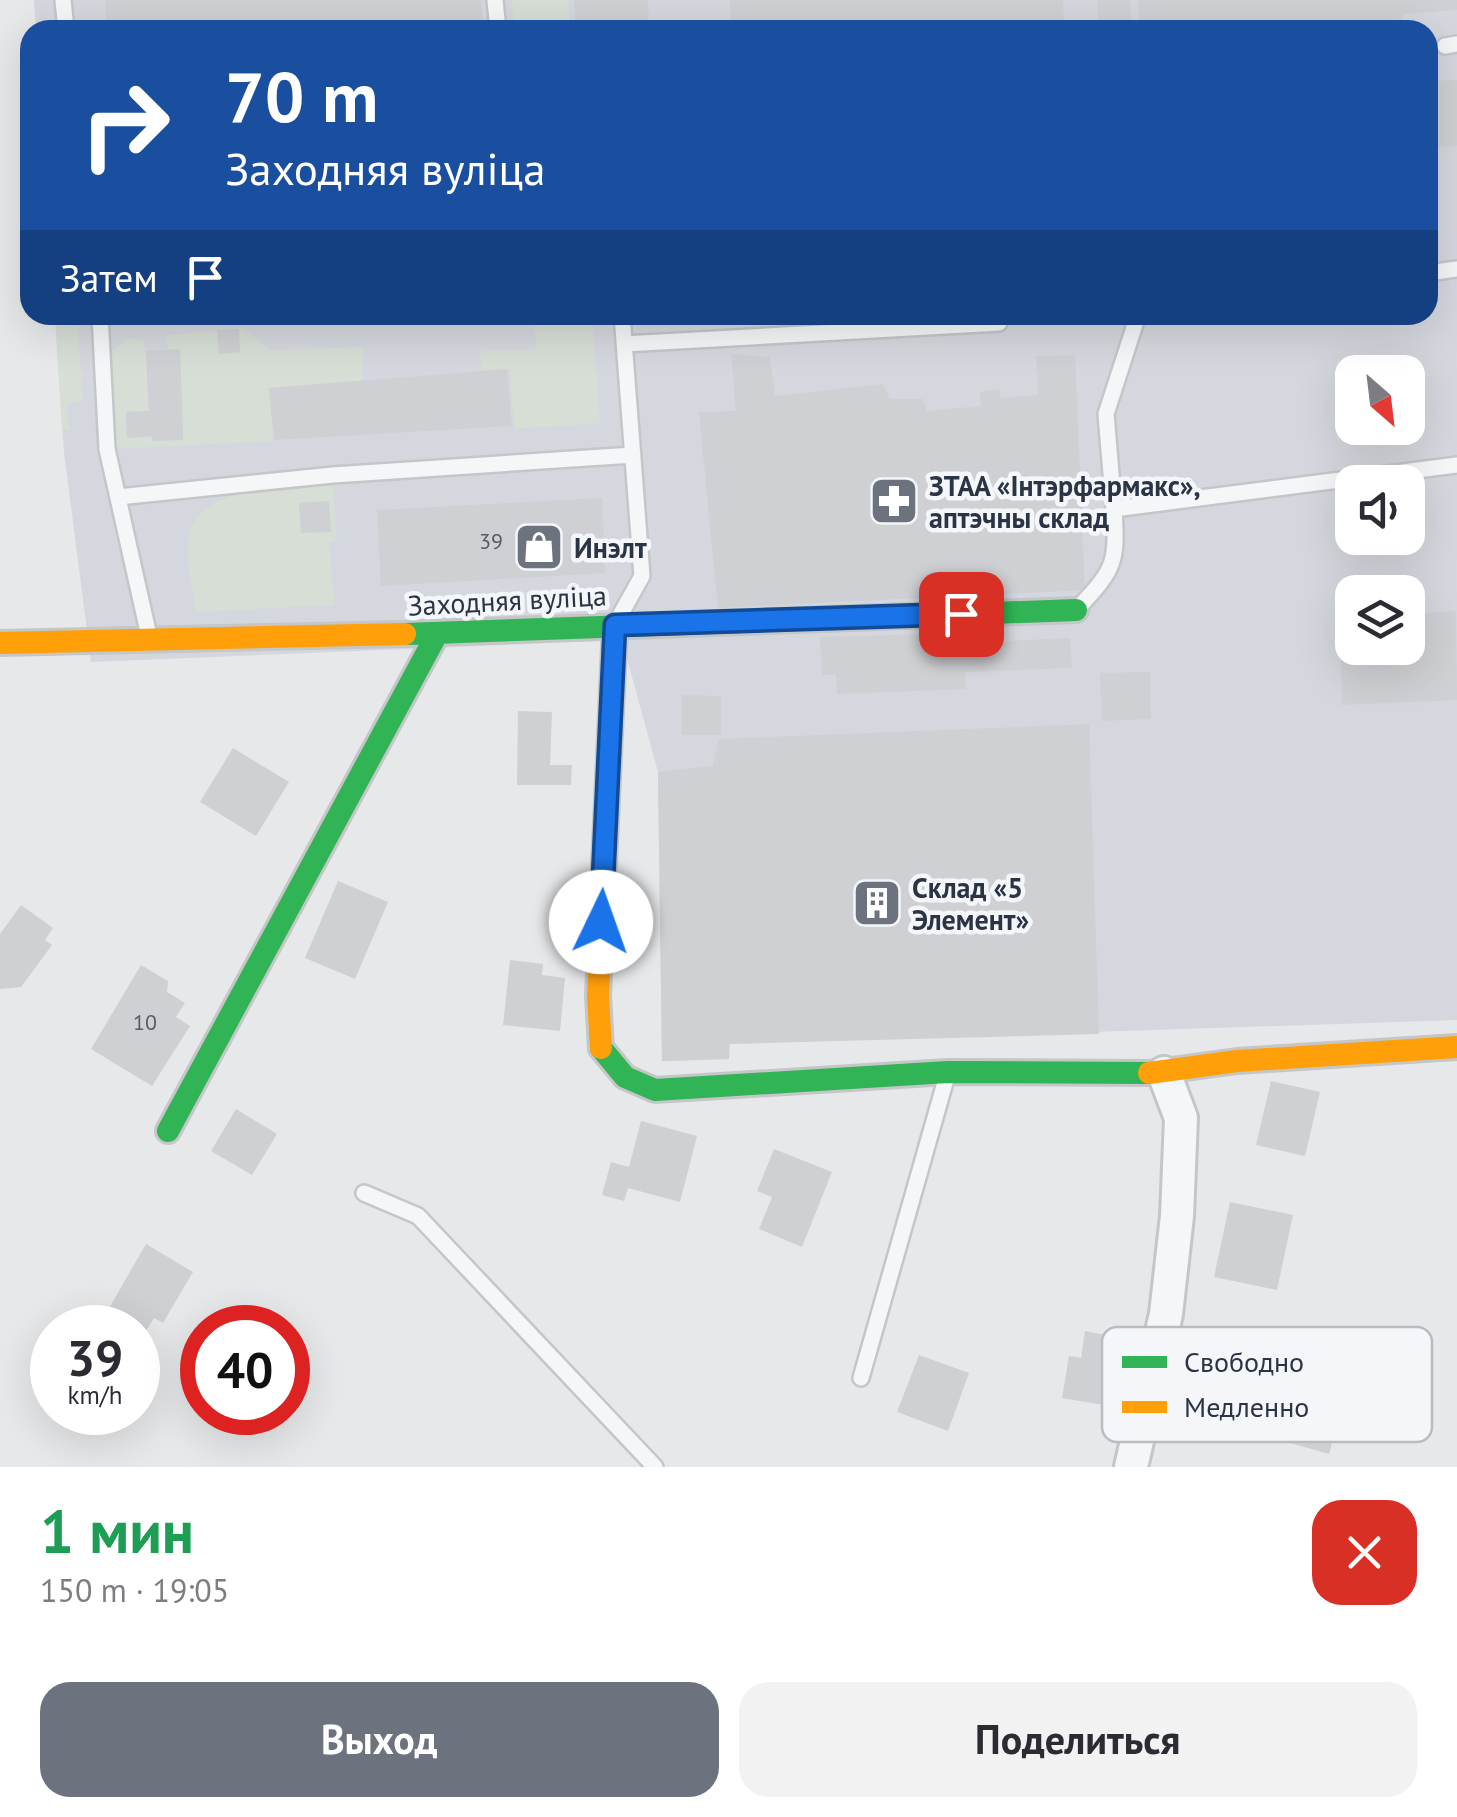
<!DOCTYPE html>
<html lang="ru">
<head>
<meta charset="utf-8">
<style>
	:root { --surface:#fff; --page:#f2f2f3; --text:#2b2b33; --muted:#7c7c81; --accent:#6c737f }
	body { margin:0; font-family:"PT Sans",sans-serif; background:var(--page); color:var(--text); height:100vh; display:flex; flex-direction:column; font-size:38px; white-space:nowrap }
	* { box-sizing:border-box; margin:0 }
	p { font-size:32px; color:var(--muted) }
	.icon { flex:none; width:55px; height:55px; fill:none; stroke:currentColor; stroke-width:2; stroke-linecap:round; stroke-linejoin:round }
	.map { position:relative; height:1467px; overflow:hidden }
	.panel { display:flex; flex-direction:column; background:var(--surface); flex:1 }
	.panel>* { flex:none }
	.top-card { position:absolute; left:20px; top:20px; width:1418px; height:305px; border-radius:30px; box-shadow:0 10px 40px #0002; background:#1a4fa0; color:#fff; overflow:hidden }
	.needle { width:65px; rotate:152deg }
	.controls { position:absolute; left:1335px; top:355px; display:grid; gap:20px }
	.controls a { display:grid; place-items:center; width:90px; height:90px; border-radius:20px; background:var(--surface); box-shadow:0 10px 40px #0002; font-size:50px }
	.speed { position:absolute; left:30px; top:1305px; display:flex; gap:20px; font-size:50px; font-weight:700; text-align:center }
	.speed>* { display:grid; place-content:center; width:130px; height:130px; border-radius:50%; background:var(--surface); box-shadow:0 10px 40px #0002; line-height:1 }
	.speed small { font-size:25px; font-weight:400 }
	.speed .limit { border:15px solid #d22; background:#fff; color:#111 }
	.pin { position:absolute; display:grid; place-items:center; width:85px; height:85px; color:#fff; margin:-42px; border-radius:20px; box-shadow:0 5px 15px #0006 }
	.me { position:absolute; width:110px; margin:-55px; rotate:3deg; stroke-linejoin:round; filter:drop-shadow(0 0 8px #0008) }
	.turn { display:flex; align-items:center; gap:35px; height:210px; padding:0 40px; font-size:45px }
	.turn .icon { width:130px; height:130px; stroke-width:2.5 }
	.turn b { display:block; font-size:70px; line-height:85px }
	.then { display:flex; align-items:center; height:95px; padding:0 40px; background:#0003; gap:20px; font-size:38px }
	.round { display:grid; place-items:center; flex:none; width:105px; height:105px; border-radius:30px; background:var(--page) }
	.summary { display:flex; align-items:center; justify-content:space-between; height:170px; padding:0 40px }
	h1 { font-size:60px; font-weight:600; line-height:75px; color:#1e9e55 }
	.button { display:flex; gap:20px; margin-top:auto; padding:20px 40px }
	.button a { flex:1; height:115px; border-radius:30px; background:var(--accent); color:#fff; font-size:40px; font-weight:600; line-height:115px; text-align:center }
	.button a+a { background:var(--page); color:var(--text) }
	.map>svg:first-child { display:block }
	.built { fill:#d4d7dd; fill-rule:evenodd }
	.green { fill:#d6ded6 }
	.building { fill:#ced0d3 }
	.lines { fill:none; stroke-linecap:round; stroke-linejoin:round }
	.lane-casing { stroke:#c4c6c8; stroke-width:20 }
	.street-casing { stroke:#c4c6c8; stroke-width:38 }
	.fast-casing { stroke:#c4c6c8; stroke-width:28 }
	.slow-casing { stroke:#c4c6c8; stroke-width:28 }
	.lane { stroke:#f5f6f7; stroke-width:15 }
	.street { stroke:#f5f6f7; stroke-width:32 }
	.fast { stroke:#30b455; stroke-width:22 }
	.slow { stroke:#ff9f0a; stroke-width:22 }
	.route-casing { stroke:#114b97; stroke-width:25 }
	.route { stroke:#1a73e8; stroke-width:18 }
	.labels { text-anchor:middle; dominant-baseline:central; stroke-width:9; stroke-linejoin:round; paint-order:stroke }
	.number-label { font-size:22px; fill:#545c69 }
	.poi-label { font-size:28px; font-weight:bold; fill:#2b3445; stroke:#f4f6f9; text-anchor:start }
	.street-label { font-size:28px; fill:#2b3445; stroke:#f4f6f9 }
	.key { fill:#f4f6f9; stroke:#b8bcc3; stroke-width:2.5 }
	.key-label { font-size:28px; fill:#2b3445 }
</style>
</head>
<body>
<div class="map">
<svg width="1457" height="1467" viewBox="0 0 1457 1467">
	<rect width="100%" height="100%" fill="#e6e8ea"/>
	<path class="built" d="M34 0H1457V1020L730 1044 729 1059 662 1061 658 772 622 640 91 662 64 452 55 315H1428V30H36ZM1352 372H1408V428H1352ZM1352 482H1408V538H1352ZM1352 592H1408V648H1352Z"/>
	<path class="green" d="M512 0H568L571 30H514Z
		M55 315H77L83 401 68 403 69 430H62Z
		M534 315H592L600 423 514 429 510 369 482 371 480 351 536 349Z
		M243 328 269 350 363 347 362 381 269 388 274 441 115 449 110 354C120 344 126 336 141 338L145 343 149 411 126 412 128 438 152 436 153 441 183 440 180 349H168L166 335Z
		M333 485 337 540 329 543 335 605 196 612C193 590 186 564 188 542 192 482 290 489 333 485Z"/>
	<path class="building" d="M105 0H481L483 30H107Z
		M574 0H648L649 30H576Z
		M730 0H1063L1064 23 1037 24V30H892V26L826 30H731Z
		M1097 0H1130L1132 30H1099Z
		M1138 0H1457V10L1403 14 1404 30H1262L1261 22 1140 30Z
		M1457 80V146L1428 147V81Z
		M239 329 240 352 219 354 217 330Z
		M180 349 183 440 152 441V436L127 438 126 412 149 411 146 351Z
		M731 354 770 357 775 396 883 384 890 399H923L927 411 981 406 980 392 999 389 1001 398 1038 395 1036 356 1075 355 1085 590 718 608 699 412 736 411Z
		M507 369 512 426 274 440 269 388Z
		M602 498 605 573 381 586 377 510Z
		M329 501 331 532 301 533 299 503Z
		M1456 611 1457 700 1342 705 1339 617 1352 616V648H1408V614Z
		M963 633V643L1070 638 1072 668 965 672 966 689 837 694 836 675H822L820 637Z
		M1150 672 1151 719 1102 721 1100 673Z
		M682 695 721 696V735H682Z
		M518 711 552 712 550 765H572L571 785H517Z
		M1089 724 1099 1034 729 1044V1059L662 1061 658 772 713 766 719 739Z
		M233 748 289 782 256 836 200 802Z
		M338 881 388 902 355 979 305 958Z
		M21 905 53 928 45 940 52 945 21 987 0 989V934Z
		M510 960 543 964 542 975 565 978 560 1031 503 1025Z
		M141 965 168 981 167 992 185 1003 176 1017 190 1026 152 1086 91 1049Z
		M1271 1081 1320 1092 1305 1156 1256 1145Z
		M236 1109 277 1134 252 1175 211 1151Z
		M641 1121 697 1136 680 1202 628 1188 624 1201 602 1195 611 1162 629 1167Z
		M774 1149 832 1172 802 1247 759 1229 772 1197 757 1191Z
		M1230 1202 1293 1215 1277 1290 1214 1277Z
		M146 1244 193 1272 163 1323 154 1318 141 1339 138 1337V1328H121L104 1317Z
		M1085 1331 1116 1337 1112 1360 1124 1363 1116 1407 1062 1398 1069 1356 1081 1358Z
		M919 1355 969 1373 948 1431 897 1412Z
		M1293 1374 1347 1389 1329 1454 1276 1439Z"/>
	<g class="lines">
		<g class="lane-casing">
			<path id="lane" d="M63 0 66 30
				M495 0 498 30
				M1445 46 1457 44
				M1428 273 1457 269
				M100 315 107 449 149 636
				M624 344 999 323
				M118 497 333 475 633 455
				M1114 509 1106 414 1138 315
				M1079 607C1116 568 1117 561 1114 509L1457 465
				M618 619 642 576 622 315
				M364 1193 418 1216 655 1467
				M861 1378 946 1079"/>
		</g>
		<g class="street-casing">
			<path id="street" d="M1131 1467 1166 1314 1177 1216 1181 1118 1164 1073"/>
		</g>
		<g class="fast-casing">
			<path id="fast" d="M405 634 1076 610
				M601 1048 625 1077 655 1090 948 1072 1149 1073
				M168 1131 437 634"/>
		</g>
		<g class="slow-casing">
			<path id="slow" d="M0 643 405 634
				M601 1048 598 996 615 625
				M1149 1073 1237 1061 1457 1047"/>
		</g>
		<use href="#lane" class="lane"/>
		<use href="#street" class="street"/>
		<use href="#fast" class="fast"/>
		<use href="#slow" class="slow"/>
	</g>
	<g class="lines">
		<g class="route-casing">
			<path id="route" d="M601 922 615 625 961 614"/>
		</g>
		<use href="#route" class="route"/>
	</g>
	<defs>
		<g id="pharmacy-square" transform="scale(2.5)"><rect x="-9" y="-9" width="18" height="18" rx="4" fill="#6c737f" stroke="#f4f6f9"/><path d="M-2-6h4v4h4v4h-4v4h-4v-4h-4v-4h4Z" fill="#fff"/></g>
		<g id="shop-square" transform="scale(2.5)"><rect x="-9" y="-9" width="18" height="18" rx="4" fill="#6c737f" stroke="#f4f6f9"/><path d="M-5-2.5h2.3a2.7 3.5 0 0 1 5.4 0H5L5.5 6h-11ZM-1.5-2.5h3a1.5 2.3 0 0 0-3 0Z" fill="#fff"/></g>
		<g id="building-square" transform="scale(2.5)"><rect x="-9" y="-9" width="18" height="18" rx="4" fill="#6c737f" stroke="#f4f6f9"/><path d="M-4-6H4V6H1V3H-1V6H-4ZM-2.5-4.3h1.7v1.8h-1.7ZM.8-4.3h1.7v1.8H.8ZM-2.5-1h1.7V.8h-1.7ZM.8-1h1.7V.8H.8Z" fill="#fff"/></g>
	</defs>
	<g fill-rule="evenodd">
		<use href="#pharmacy-square" x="894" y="501"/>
		<use href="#shop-square" x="539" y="547"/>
		<use href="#building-square" x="877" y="903"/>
	</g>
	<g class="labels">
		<g class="number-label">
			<text x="491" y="541">39</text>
			<text x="145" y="1022">10</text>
		</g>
		<g class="poi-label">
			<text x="929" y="485">ЗТАА «Інтэрфармакс»,<tspan x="929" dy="32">аптэчны склад</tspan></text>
			<text x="574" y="547">Инэлт</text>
			<text x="912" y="887">Склад «5<tspan x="912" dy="32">Элемент»</tspan></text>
		</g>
		<g class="street-label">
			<text transform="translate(507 600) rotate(-3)">Заходняя вуліца</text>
		</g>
	</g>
	<rect x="1102" y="1327" width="330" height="115" rx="15" class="key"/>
	<rect x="1122" y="1356" width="45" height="12" fill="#30b455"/>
	<rect x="1122" y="1401" width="45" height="12" fill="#ff9f0a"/>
	<g class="key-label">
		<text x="1184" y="1372">Свободно</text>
		<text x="1184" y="1417">Медленно</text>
	</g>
</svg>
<div class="controls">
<a><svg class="needle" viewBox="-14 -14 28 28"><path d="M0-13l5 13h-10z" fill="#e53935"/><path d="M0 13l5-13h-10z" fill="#7c7c81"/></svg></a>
<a><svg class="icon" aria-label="sound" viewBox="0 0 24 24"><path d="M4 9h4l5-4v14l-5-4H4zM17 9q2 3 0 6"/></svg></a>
<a><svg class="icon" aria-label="layers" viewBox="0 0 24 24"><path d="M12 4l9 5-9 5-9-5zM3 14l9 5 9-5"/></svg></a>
</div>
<div class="speed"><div>39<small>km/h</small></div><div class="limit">40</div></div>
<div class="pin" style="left:961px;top:614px;background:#d93025"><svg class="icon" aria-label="arrive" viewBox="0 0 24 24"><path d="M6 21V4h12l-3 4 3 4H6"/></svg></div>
<svg class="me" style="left:601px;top:922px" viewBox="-20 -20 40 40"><circle r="19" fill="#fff"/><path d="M0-13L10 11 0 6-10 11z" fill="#1a73e8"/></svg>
<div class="top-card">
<div class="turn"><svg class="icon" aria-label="right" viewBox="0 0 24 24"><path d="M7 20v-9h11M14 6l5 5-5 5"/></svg><div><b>70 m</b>Заходняя вуліца</div></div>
<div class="then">Затем<svg class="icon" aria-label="arrive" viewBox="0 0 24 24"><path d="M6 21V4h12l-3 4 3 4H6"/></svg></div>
</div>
</div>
<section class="panel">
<div class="summary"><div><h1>1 мин</h1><p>150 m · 19:05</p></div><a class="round" style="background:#d93025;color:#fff"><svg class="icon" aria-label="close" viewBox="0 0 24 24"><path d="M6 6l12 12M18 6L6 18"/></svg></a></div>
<div class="button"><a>Выход</a><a>Поделиться</a></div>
</section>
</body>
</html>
